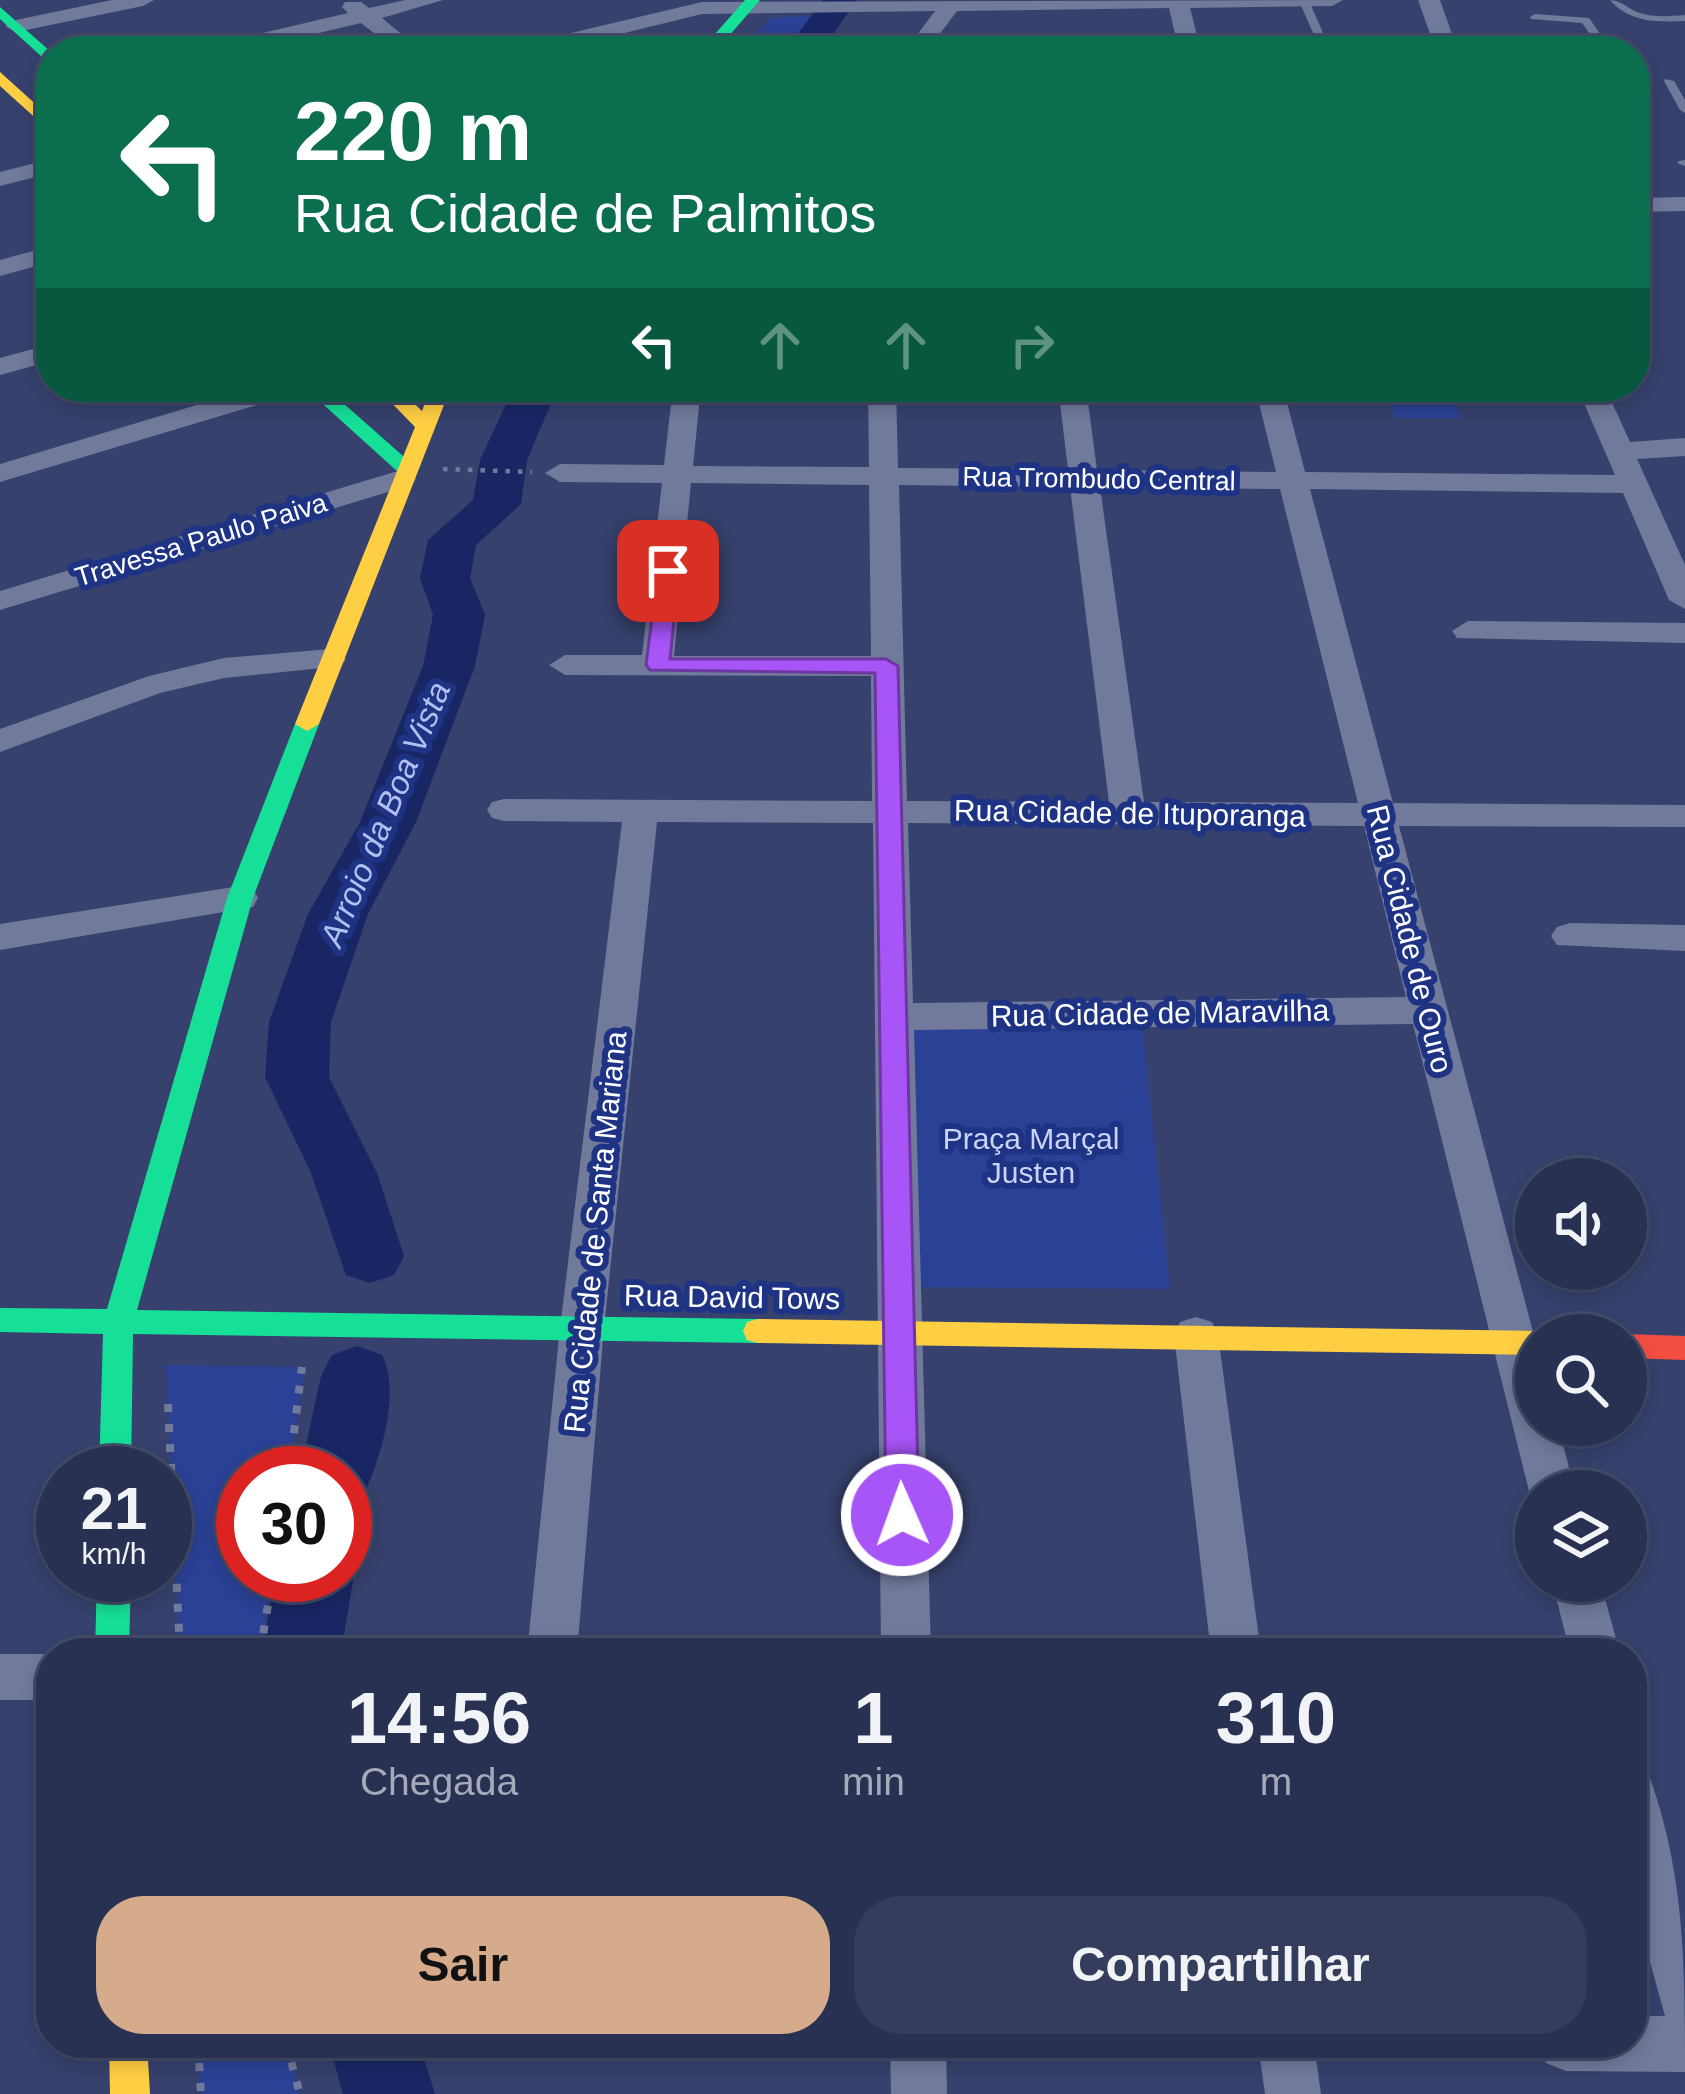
<!DOCTYPE html>
<html lang="pt">
<head>
<meta charset="utf-8">
<style>
	:root { --surface:#283152; --page:#343d5c; --text:#f1f3f6; --muted:#a5a9b8; --line:#444c69; --accent:#d6ab8b }
	body { margin:0; font-family:Helvetica,sans-serif; background:var(--page); color:var(--text); height:100vh; display:flex; flex-direction:column; font-size:45px; white-space:nowrap }
	* { box-sizing:border-box; margin:0 }
	p { font-size:39px; color:var(--muted) }
	.icon { flex:none; width:66px; height:66px; fill:none; stroke:currentColor; stroke-width:2; stroke-linecap:round; stroke-linejoin:round }
	.map { position:relative; flex:1; overflow:hidden }
	.panel { position:absolute; left:36px; top:1638px; width:1611px; height:420px; display:flex; flex-direction:column; background:var(--surface); border-radius:48px; box-shadow:0 6px 18px #0003,0 0 0 3px var(--line) }
	.panel>* { flex:none }
	.top-card { position:absolute; left:36px; top:36px; width:1614px; height:366px; border-radius:48px; box-shadow:0 6px 18px #0003,0 0 0 3px var(--line); background:#0b6e4f; color:#fff; overflow:hidden }
	.tools { position:absolute; left:1515px; top:1158px; display:grid; gap:24px }
	.tools a { display:grid; place-items:center; width:132px; height:132px; border-radius:50%; background:var(--surface); box-shadow:0 6px 18px #0003,0 0 0 3px var(--line); font-size:60px }
	.speed { position:absolute; left:36px; top:1446px; display:flex; gap:24px; font-size:60px; font-weight:700; text-align:center }
	.speed>* { display:grid; place-content:center; width:156px; height:156px; border-radius:50%; background:var(--surface); box-shadow:0 6px 18px #0003,0 0 0 3px var(--line); line-height:1 }
	.speed small { font-size:30px; font-weight:400 }
	.speed .limit { border:18px solid #d22; background:#fff; color:#111 }
	.pin { position:absolute; display:grid; place-items:center; width:102px; height:102px; color:#fff; margin:-51px; border-radius:24px; box-shadow:0 6px 18px #0006 }
	.me { position:absolute; width:132px; margin:-66px; rotate:358deg; stroke-linejoin:round; filter:drop-shadow(0 0 9px #0008) }
	.turn { display:flex; align-items:center; gap:42px; height:252px; padding:0 60px; font-size:54px }
	.turn .icon { width:156px; height:156px; stroke-width:2.5 }
	.turn b { display:block; font-size:84px; line-height:102px }
	.lanes { display:flex; align-items:center; height:114px; padding:0 60px; background:#0003; justify-content:center; gap:60px; direction:ltr }
	.lanes .off { opacity:.35 }
	.eta { display:flex; justify-content:space-evenly; align-items:center; height:204px; text-align:center }
	.eta b { font-size:72px; font-weight:700; line-height:84px }
	.action { display:flex; gap:24px; margin-top:auto; padding:24px 60px }
	.action a { flex:1; height:138px; border-radius:48px; background:var(--accent); color:#111; font-size:48px; font-weight:700; line-height:138px; text-align:center }
	.action a+a { background:var(--page); color:var(--text) }
	.map>svg:first-child { display:block }
	.green { fill:#2b4196 }
	.lines { fill:none; stroke-linecap:round; stroke-linejoin:round }
	.river { fill:#182764; fill-rule:evenodd }
	.path-far1 { stroke:#727a9b; stroke-width:4.5; stroke-dasharray:4.5 8; stroke-linecap:butt }
	.path { stroke:#727a9b; stroke-width:8; stroke-dasharray:8 12; stroke-linecap:butt }
	.lane { fill:#727a9b; fill-rule:evenodd }
	.street { fill:#727a9b; fill-rule:evenodd }
	.fast { fill:#16e098; fill-rule:evenodd }
	.slow { fill:#ffcf43; fill-rule:evenodd }
	.jam { fill:#f24e42; fill-rule:evenodd }
	.route { fill:#a855f7; stroke:#6d37a1; stroke-width:3 }
	.labels { text-anchor:middle; dominant-baseline:central; stroke-width:12; stroke-linejoin:round; paint-order:stroke }
	.far-street-label { font-size:27px; fill:#fff; stroke:#1f3384 }
	.street-label { font-size:30px; fill:#fff; stroke:#1f3384 }
	.park-label { font-size:30px; fill:#cbd4f7; stroke:#1f3384 }
	.water-label { font-size:33px; font-style:italic; fill:#b2c0f1; stroke:#1f3384 }
</style>
</head>
<body>
<div class="map">
<svg width="1685" height="2094" viewBox="0 0 1685 2094">
	<rect width="100%" height="100%" fill="#36416d"/>
	<path class="green" d="M824 15 788 51H737L772 18Z
		M1385 387H1450L1461 418H1395Z
		M902 1021 1142 1024 1170 1289 910 1287Z
		M166 1365 305 1367 289 1473H243V1575H273L260 1653H180Z
		M198 2043H286L300 2094H201Z"/>
	<g class="lines">
		<path class="river" d="M823 0H857L821 51H785Z
			M514 387H558L527 460 521 504 476 545 470 578 485 615 475 666 416 822 368 914 331 1022 329 1077 377 1173 404 1256 394 1275 370 1283 346 1275 311 1173 265 1077 269 1022 308 914 360 822 423 666 433 615 420 578 428 540 473 500 480 460Z
			M357 1346 382 1355C401 1392 381 1458 363 1496L345 1502V1473H300L321 1376 332 1355Z
			M345 1556 354 1575 341 1653H261L276 1575H345Z
			M329 2043H419L435 2094H343Z"/>
		<path class="path-far1" d="M443 469 532 472"/>
		<path class="path" d="M168 1404 180 1653
			M289 1473 302 1367
			M260 1653 273 1575
			M198 2043 201 2094
			M286 2043 300 2094"/>
		<path class="lane" d="M1610 0C1624 1 1627 9 1640 13 1654 18 1670 16 1685 15V21C1657 22 1630 23 1610 0Z
			M1299 1H1309L1331 51H1321Z
			M1535 14 1589 18 1612 51H1602L1582 23 1531 19 1530 17Z
			M1665 79 1674 81 1685 100V113L1680 110 1664 81Z
			M1635 127 1639 128 1648 143 1647 145 1638 143Z
			M1685 160V166L1677 163 1679 161Z"/>
		<path class="street" d="M112 0H154L143 6 16 32 5 26 16 20Z
			M405 0H443L382 18 422 51H397L361 23 243 51H204L207 46 348 13 342 7 345 2H361L369 8Z
			M1343 0 1332 6 1190 8 1201 51H1179L1169 8 957 11 927 51H905L935 11 702 14 551 51H513L516 46 702 2Z
			M1418 0H1440L1458 51H1436Z
			M51 159V173L0 186V172Z
			M1685 197V211L1635 212V198Z
			M51 246V262L0 276V260Z
			M51 344V361L0 375V358Z
			M257 387H301L297 393 0 482V464Z
			M673 387H701L693 466 869 467 868 387H896L898 468 1068 469 1058 387H1086L1097 470 1276 472 1255 387H1283L1305 472 1615 475 1577 387H1605L1630 442 1685 438V456L1637 459 1685 565V609L1669 600 1623 493 1310 489 1393 803 1685 805V827L1399 826 1536 1343V1425H1558L1575 1491H1536V1505L1529 1491 1413 1024 914 1030 931 1653H881L873 823 657 822 604 1328 577 1653H527L560 1328 622 822 504 821 492 818 487 810 492 802 504 799 872 801 871 676 565 675 549 665 565 655H642L662 483 560 482 545 473 560 464 664 465ZM691 483 869 485 871 656H674ZM899 485 1070 487 1109 802 907 801ZM1100 487 1280 489 1358 803 1144 802ZM908 823 1364 826 1406 997 913 1003Z
			M401 470 416 479 411 485 0 610V591Z
			M1468 621 1685 623V643L1457 638 1452 631Z
			M330 649 346 659 341 666 224 678 160 693 0 752V729L149 676 224 658Z
			M240 886 253 889 258 898 253 907 0 950V924Z
			M1570 923 1685 925V951L1557 945 1551 936 1557 927Z
			M1196 1317 1212 1322 1218 1335 1261 1653H1211L1174 1335 1180 1322Z
			M1552 1581H1600L1620 1653H1570Z
			M0 1654H51V1700H0Z
			M1632 1770 1650 1778C1685 1877 1685 1967 1685 2072L1566 2071 1546 2063 1538 2043H1632V2016H1665L1632 1897Z
			M890 2043H946L947 2094H891Z
			M1258 2043H1314L1321 2094H1265Z"/>
		<path class="fast" d="M745 0H760L716 51H700Z
			M0 7 51 52V65L0 19Z
			M304 387H325L412 464V472H398Z
			M307 717 319 724 253 898 137 1310 758 1319 769 1322 773 1331 769 1340 758 1343 133 1334 131 1473H99L103 1334 0 1332V1308L107 1309 227 898 295 724Z
			M97 1575H131L129 1653H95Z"/>
		<path class="slow" d="M0 72 51 118V132L0 86Z
			M376 387H397L422 411 431 387H451L319 724 307 731 295 724 415 427Z
			M758 1319 1536 1331 1547 1335H1536V1355L758 1343 747 1340 743 1331 747 1322Z
			M109 2043H147L150 2094H110Z"/>
		<path class="jam" d="M1626 1334 1685 1336V1360L1626 1358V1335H1622Z"/>
	</g>
	<path class="route" d="M668 565 679 571 670 659H886L898 666 919 1515 914 1525 902 1530 890 1525 886 1515 875 673 650 670 646 665 658 571Z"/>
	<g class="labels">
		<g class="far-street-label">
			<text transform="translate(1099 479) rotate(1)">Rua Trombudo Central</text>
			<text transform="translate(201 540) rotate(-17)">Travessa Paulo Paiva</text>
		</g>
		<g class="street-label">
			<text transform="translate(1130 813) rotate(1)">Rua Cidade de Ituporanga</text>
			<text transform="translate(1410 939) rotate(76)">Rua Cidade de Ouro</text>
			<text transform="translate(1160 1013) rotate(-1)">Rua Cidade de Maravilha</text>
			<text transform="translate(595 1232) rotate(-84)">Rua Cidade de Santa Mariana</text>
			<text transform="translate(732 1297) rotate(1)">Rua David Tows</text>
		</g>
		<g class="park-label">
			<text x="1031" y="1138">Praça Marçal<tspan x="1031" dy="34">Justen</tspan></text>
		</g>
		<g class="water-label">
			<text transform="translate(385 814) rotate(-67)">Arroio da Boa Vista</text>
		</g>
	</g>
</svg>
<div class="tools">
<a><svg class="icon" aria-label="sound" viewBox="0 0 24 24"><path d="M4 9h4l5-4v14l-5-4H4zM17 9q2 3 0 6"/></svg></a>
<a><svg class="icon" aria-label="search" viewBox="0 0 24 24"><circle cx="10" cy="10" r="6"/><path d="M15 15l6 6"/></svg></a>
<a><svg class="icon" aria-label="layers" viewBox="0 0 24 24"><path d="M12 4l9 5-9 5-9-5zM3 14l9 5 9-5"/></svg></a>
</div>
<div class="speed"><div>21<small>km/h</small></div><div class="limit">30</div></div>
<div class="pin" style="left:668px;top:571px;background:#d93025"><svg class="icon" aria-label="arrive" viewBox="0 0 24 24"><path d="M6 21V4h12l-3 4 3 4H6"/></svg></div>
<svg class="me" style="left:902px;top:1515px" viewBox="-20 -20 40 40"><circle r="17" fill="#a855f7" stroke="#fff" stroke-width="3"/><path d="M0-11L8 9 0 5-8 9z" fill="#fff"/></svg>
<div class="top-card">
<div class="turn"><svg class="icon" aria-label="left" viewBox="0 0 24 24"><path d="M17 20v-9H6M10 6l-5 5 5 5"/></svg><div><b>220 m</b>Rua Cidade de Palmitos</div></div>
<div class="lanes"><svg class="icon" aria-label="left" viewBox="0 0 24 24"><path d="M17 20v-9H6M10 6l-5 5 5 5"/></svg><svg class="icon off" aria-label="ahead" viewBox="0 0 24 24"><path d="M12 20V5M6 11l6-6 6 6"/></svg><svg class="icon off" aria-label="ahead" viewBox="0 0 24 24"><path d="M12 20V5M6 11l6-6 6 6"/></svg><svg class="icon off" aria-label="right" viewBox="0 0 24 24"><path d="M7 20v-9h11M14 6l5 5-5 5"/></svg></div>
</div>
<section class="panel">
<div class="eta">
<div><b>14:56</b><p>Chegada</p></div>
<div><b>1</b><p>min</p></div>
<div><b>310</b><p>m</p></div>
</div>
<div class="action"><a>Sair</a><a>Compartilhar</a></div>
</section>
</div>
</body>
</html>
